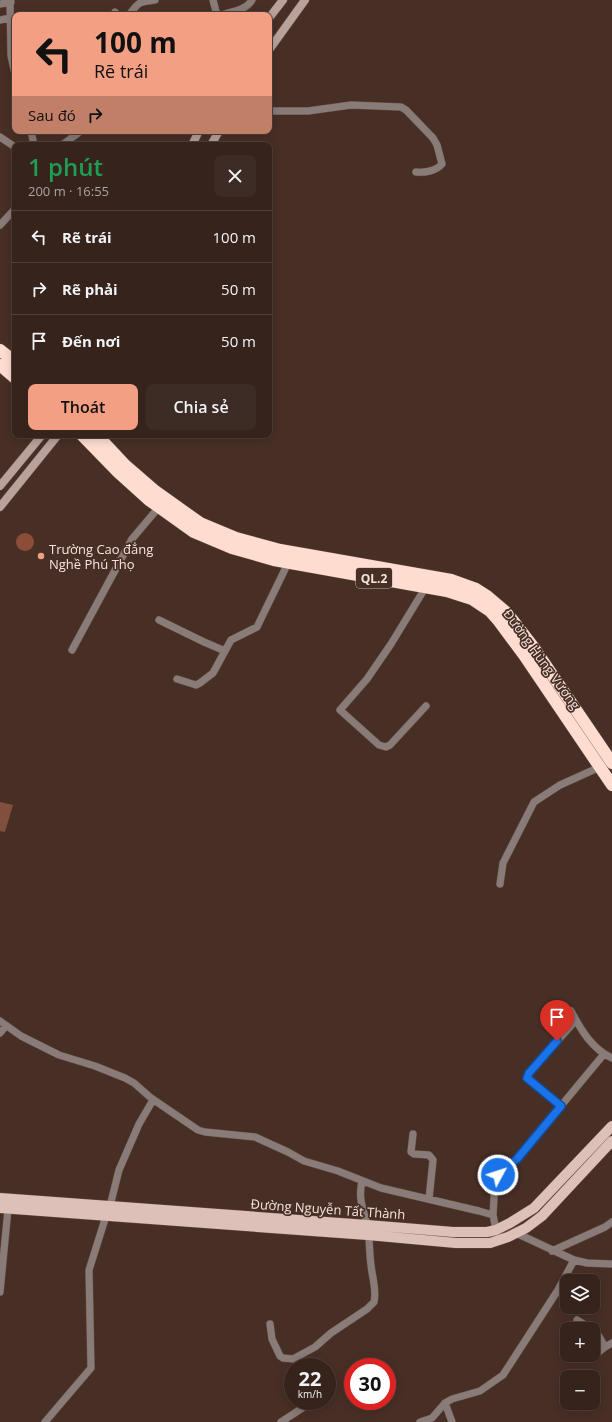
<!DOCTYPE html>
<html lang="vi">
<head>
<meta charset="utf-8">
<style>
	:root { --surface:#36231c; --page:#3d2b25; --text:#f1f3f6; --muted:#aaa4a3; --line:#50403b; --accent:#f39f83 }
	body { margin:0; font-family:"Open Sans",sans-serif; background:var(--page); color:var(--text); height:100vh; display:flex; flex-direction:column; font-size:15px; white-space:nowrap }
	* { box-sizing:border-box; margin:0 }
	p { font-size:13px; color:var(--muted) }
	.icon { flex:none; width:22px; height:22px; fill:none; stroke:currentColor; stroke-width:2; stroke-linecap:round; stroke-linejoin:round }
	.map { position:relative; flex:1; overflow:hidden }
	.details { position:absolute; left:12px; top:142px; width:260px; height:296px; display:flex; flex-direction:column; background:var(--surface); border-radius:8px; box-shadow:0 2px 10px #0003,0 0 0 1px var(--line) }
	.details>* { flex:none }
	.hud { position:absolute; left:12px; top:12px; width:260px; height:122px; border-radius:8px; box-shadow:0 2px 10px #0003,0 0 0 1px var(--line); background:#f39f83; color:#111; overflow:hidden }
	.tools { position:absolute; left:560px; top:1274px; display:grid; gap:8px }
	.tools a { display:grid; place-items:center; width:40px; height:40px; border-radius:8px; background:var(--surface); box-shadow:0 2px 10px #0003,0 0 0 1px var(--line); font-size:20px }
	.speed { position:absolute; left:284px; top:1358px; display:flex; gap:8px; font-size:20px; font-weight:700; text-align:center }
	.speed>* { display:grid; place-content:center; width:52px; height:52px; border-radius:50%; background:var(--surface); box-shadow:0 2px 10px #0003,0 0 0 1px var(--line); line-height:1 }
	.speed small { font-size:10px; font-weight:400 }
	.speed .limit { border:6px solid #d22; background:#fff; color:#111 }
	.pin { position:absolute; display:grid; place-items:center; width:34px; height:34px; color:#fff; margin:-41px -17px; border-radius:50% 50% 50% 0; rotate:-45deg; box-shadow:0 0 4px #0007 }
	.pin .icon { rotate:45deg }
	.me { position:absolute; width:44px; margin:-22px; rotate:50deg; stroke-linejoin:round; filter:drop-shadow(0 0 3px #0008) }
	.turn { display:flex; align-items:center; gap:14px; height:84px; padding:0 16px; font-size:18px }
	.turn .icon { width:52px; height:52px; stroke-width:2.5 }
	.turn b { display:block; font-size:28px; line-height:34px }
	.then { display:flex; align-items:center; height:38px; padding:0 16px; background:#0003; gap:8px; font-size:15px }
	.round { display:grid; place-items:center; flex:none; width:42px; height:42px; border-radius:8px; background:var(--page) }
	.head { display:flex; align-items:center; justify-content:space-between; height:68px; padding:0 16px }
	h1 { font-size:24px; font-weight:600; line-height:30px; color:#1e9e55 }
	.primary-button { display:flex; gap:8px; margin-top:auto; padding:8px 16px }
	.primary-button a { flex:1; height:46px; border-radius:8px; background:var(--accent); color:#111; font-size:16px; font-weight:600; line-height:46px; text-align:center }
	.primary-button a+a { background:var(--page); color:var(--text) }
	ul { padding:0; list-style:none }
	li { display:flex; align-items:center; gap:12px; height:52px; padding:0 16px; border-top:1px solid var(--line) }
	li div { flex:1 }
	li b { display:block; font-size:15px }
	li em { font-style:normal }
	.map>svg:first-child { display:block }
	.green { fill:#804f3e }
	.forest { fill:#8b4d38 }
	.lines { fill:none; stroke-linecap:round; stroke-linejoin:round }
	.street-casing { stroke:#644c43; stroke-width:8 }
	.secondary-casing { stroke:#644c43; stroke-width:9 }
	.primary-casing { stroke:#644c43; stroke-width:11 }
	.highway-casing { stroke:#644c43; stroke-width:13 }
	.street { stroke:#897b77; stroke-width:7 }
	.secondary { stroke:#b8a29b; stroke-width:8 }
	.primary { stroke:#ddc0b7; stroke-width:10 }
	.highway { stroke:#fedcd0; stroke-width:12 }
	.route-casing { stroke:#114b97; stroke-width:10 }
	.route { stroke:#1a73e8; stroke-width:7 }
	.poi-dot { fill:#f39f83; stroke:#482f26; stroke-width:1.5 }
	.labels { text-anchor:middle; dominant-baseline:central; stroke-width:3.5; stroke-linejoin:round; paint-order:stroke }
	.shield { fill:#482f26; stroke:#c1aea7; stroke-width:1 }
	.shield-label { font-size:12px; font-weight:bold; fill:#f5e4de }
	.poi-label { font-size:13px; fill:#f5e4de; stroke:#482f26; text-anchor:start }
	.street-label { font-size:13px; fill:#f5e4de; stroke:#482f26 }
</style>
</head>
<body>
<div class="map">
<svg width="612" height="1422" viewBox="0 0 612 1422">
	<rect width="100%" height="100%" fill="#482f26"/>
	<path class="green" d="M0 802 13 805 5 832 0 831Z"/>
	<path class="forest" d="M16 542a9 9 0 1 1 18 0a9 9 0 1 1-18 0Z"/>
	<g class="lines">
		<g class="street-casing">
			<path id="street" d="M10 0 11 56 15 74
				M213 0 217 15
				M0 4 11 2
				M114 15 115 12
				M129 15C139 2 138 2 155 0
				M221 15C230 12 247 10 252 0
				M0 20 10 18
				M269 111H308L351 105 401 107 406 110 433 138 437 145 442 164C436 171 425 173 416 172
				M31 131 34 145
				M0 137 15 147
				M62 145 81 131
				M0 225 15 209
				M159 620 204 642 225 651
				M72 650 132 539 159 507
				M177 679 196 685 200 683 213 673 231 640 257 627 288 563
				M426 706 390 745 386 747 379 745 340 710 367 679 391 644 427 585
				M500 884 503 863 534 802 560 785 600 767
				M571 1011C581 1030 592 1049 612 1058
				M0 1021 21 1036 59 1055 95 1066 125 1078 134 1083 151 1098 198 1130 205 1132 255 1137 288 1152 304 1161 338 1171 381 1188 479 1211 493 1215
				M0 1033 6 1026
				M561 1106 527 1078 529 1073 576 1020
				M413 1134 411 1152 414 1154 429 1155 433 1160 429 1199
				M110 1206 119 1170 139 1124 153 1100
				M496 1230 493 1215 495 1181C500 1171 508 1166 517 1159L604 1054
				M516 1233 574 1260 587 1263 612 1264
				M552 1251 605 1227 612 1222
				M0 1292 8 1209
				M577 1320 592 1329
				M270 1324 272 1339 280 1356 283 1358 293 1359 315 1347 331 1333 367 1309 374 1302C377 1290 372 1277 371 1265 369 1252 370 1237 367 1224 363 1208 358 1199 362 1181
				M593 1330 597 1333 605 1347
				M590 1359 605 1347 612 1343
				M445 1403 452 1422
				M45 1422 91 1368 89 1270 106 1216
				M281 1422 304 1407 306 1404 307 1401
				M420 1422 432 1418 445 1403 452 1399 480 1391 503 1375 558 1290 574 1260"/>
		</g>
		<g class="secondary-casing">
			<path id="secondary" d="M269 18 283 0
				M269 50 305 0
				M192 145 199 131
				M211 145 219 131
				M0 486 42 435
				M0 507 58 435"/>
		</g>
		<g class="primary-casing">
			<path id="primary" d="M0 1198 367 1225 453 1232H487L496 1230 510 1223 534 1208 612 1126
				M0 1208 368 1235 456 1243H490L508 1237 526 1228 542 1216 612 1141"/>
		</g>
		<g class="highway-casing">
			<path id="highway" d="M0 350 15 362
				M0 365 15 378
				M82 435 118 472 149 500 194 532 232 548 274 560 447 591 472 599 490 611 498 620 524 655 612 785
				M97 435 125 465 155 491 200 523 236 538 280 550 451 580 476 589 487 596 507 613 534 648 612 763"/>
		</g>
		<use href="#street" class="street"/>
		<use href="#secondary" class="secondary"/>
		<use href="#primary" class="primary"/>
		<use href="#highway" class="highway"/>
	</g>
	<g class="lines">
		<g class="route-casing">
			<path id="route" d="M498 1175 501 1172 517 1159 561 1106 527 1078 529 1073 557 1041"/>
		</g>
		<use href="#route" class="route"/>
	</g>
	<circle class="poi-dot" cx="41" cy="556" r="4"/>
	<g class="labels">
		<rect class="shield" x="356" y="568" width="36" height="20" rx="3"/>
		<g class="shield-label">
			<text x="374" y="578">QL.2</text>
		</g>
		<g class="poi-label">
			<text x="49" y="549">Trường Cao đẳng<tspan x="49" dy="15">Nghề Phú Thọ</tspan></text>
		</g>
		<g class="street-label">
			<text transform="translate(542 659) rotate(54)">Đường Hùng Vương</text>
			<text transform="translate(328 1209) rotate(4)">Đường Nguyễn Tất Thành</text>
		</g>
	</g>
</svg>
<div class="tools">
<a><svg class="icon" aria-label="layers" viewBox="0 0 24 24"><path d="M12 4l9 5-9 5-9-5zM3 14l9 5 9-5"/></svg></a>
<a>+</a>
<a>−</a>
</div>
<div class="speed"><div>22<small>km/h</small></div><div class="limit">30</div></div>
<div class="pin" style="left:557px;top:1041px;background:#d93025"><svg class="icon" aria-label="arrive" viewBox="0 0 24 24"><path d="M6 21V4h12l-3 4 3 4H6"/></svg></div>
<svg class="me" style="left:498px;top:1175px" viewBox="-20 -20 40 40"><circle r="17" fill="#1a73e8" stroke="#fff" stroke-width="3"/><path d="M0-11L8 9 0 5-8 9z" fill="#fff"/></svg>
<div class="hud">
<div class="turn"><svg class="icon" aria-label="left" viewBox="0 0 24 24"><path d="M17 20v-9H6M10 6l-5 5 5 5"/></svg><div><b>100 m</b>Rẽ trái</div></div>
<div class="then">Sau đó<svg class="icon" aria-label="right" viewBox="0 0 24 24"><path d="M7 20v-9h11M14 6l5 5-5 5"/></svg></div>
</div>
<section class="details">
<div class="head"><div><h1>1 phút</h1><p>200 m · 16:55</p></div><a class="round"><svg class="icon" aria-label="close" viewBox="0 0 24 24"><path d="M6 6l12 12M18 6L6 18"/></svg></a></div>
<ul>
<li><svg class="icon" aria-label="left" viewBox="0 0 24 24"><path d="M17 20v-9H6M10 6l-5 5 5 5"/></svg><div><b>Rẽ trái</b></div><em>100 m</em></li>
<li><svg class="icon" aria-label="right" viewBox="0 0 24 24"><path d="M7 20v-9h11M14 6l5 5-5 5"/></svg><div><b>Rẽ phải</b></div><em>50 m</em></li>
<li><svg class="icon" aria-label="arrive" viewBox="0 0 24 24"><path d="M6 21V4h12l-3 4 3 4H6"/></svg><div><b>Đến nơi</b></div><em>50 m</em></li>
</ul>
<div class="primary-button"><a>Thoát</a><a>Chia sẻ</a></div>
</section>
</div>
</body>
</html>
